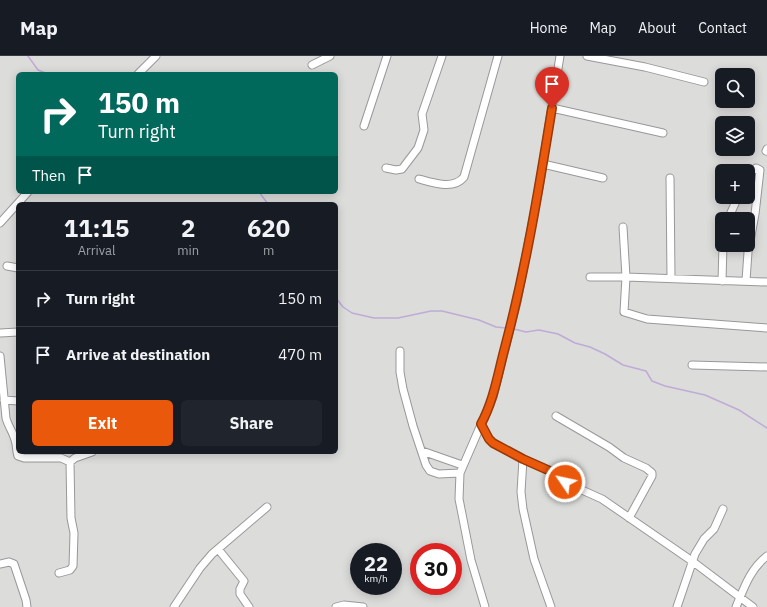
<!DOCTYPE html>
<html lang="en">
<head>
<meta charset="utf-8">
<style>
	:root { --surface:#171b24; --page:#20242c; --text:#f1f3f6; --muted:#9ea1a6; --line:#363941; --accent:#ea580c }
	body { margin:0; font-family:"IBM Plex Sans",sans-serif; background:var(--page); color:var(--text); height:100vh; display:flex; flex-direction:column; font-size:15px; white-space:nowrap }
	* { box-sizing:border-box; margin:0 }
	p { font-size:13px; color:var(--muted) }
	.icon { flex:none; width:22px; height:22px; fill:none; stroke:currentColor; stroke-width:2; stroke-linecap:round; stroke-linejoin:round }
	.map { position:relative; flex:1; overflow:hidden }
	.panel { position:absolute; left:16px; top:146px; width:322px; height:252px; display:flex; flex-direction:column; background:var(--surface); border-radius:6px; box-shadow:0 2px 10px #0003 }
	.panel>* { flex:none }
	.banner { position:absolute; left:16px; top:16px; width:322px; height:122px; border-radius:6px; box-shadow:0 2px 10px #0003; background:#00695c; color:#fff; overflow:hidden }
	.fabs { position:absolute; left:715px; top:12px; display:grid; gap:8px }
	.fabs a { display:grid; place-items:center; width:40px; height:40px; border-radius:6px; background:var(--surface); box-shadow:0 2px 10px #0003; font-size:20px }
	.speed { position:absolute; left:350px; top:487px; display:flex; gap:8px; font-size:20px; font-weight:700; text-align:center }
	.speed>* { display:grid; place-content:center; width:52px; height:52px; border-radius:50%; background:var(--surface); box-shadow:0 2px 10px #0003; line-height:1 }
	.speed small { font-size:10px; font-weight:400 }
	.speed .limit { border:6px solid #d22; background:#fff; color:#111 }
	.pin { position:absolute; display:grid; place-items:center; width:34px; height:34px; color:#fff; margin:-41px -17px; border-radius:50% 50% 50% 0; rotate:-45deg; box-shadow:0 0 4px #0007 }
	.pin .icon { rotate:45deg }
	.me { position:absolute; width:44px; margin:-22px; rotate:304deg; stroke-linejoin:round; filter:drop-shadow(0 0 3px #0008) }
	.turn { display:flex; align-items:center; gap:14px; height:84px; padding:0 16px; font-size:18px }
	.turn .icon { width:52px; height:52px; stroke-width:2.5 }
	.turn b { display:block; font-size:28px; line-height:34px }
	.then { display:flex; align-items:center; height:38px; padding:0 16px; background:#0003; gap:8px; font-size:15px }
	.eta { display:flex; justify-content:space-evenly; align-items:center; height:68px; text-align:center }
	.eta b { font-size:24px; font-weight:700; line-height:28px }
	.primary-button { display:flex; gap:8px; margin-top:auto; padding:8px 16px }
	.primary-button a { flex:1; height:46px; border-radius:6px; background:var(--accent); color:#fff; font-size:16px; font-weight:700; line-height:46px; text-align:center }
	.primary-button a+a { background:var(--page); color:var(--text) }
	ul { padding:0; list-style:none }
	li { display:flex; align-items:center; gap:12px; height:56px; padding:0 16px; border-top:1px solid var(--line) }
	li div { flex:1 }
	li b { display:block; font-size:15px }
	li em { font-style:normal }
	header { display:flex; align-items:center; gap:24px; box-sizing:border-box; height:56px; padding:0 20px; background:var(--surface); border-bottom:1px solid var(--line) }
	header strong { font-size:19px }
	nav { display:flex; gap:22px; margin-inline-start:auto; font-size:14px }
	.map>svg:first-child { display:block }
	.residential { fill:#dcdcdb; fill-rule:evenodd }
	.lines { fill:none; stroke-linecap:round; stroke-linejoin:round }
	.stream { stroke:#bfabd6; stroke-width:1.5 }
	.minor-casing { stroke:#989898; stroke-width:9 }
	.minor { stroke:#fff; stroke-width:7 }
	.route-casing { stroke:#983908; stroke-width:10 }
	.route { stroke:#ea580c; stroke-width:7 }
</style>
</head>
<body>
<header>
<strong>Map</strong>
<nav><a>Home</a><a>Map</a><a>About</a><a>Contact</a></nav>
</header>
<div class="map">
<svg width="767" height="551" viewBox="0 0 767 551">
	<rect width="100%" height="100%" fill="#e6eee5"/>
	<path class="residential" d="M0 0H152L133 18H18V136H24L0 162Z
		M160 0H767V551H0V171L18 151V396H336V148H21L32 136H336V18H142ZM722 19H748V45H722ZM722 67H748V93H722ZM722 115H748V141H722ZM722 163H748V189H722ZM359 496H393V530H359ZM419 496H453V530H419Z"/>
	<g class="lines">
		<path class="stream" d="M28 0 38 14 48 18
			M259 136 268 148
			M336 242 343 251 352 257 374 262H398L431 255H442L479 264 496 271 506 272
			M514 273 526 276 539 274 558 278 575 287 590 291 605 298 623 309 646 315 652 325 665 330 705 339 739 354 767 372"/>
		<g class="minor-casing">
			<path id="minor" d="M587 0 645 11 704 26
				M312 9 330 0
				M138 18 156 0
				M552 52 663 77
				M364 70 387 0
				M766 95 767 93
				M543 108 603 122
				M386 112 396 114 402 113 418 92 424 74 422 58 442 0
				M670 122 671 222
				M419 123C433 127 454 134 464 121L498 0
				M728 163 738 141
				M0 167 28 136
				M623 171 626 221 624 256 647 263 767 272
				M7 210 18 212
				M590 221H626L767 226
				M722 225 723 189
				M746 225 748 196 755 158 760 114 756 112 751 116 748 121
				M0 277 18 276
				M400 295V316L403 333 413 370 426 409 430 415 439 418 460 417
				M0 300 6 362C8 370 13 376 15 384 17 389 16 395 18 400L24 402H61L70 406
				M692 309 767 311
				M4 344 18 345
				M556 360 609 391 624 402 646 412 652 417V420L629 462
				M481 368 489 383 493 387 523 403 550 415 573 430 602 443 692 505 753 551
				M422 395 462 409
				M523 403 521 436 523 453 534 503 551 551
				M218 493 244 525 240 533V538L249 551
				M0 508 9 506 14 508 26 544 27 551
				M59 517 70 514 73 510 74 477 71 462 70 406 75 402 92 396
				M174 551 200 512 212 498 267 451
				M336 551 344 549 363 551
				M485 551 471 504 462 458 459 443 460 417 493 341 517 246 539 132 560 0
				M677 551 695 498 704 483 714 473 723 453
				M736 551C744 532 750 513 767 500"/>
		</g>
		<use href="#minor" class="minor"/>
	</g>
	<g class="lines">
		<g class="route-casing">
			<path id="route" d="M552 52C539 132 526 212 505 291 498 317 494 344 481 368L489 383 493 387 523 403 550 415 565 426"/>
		</g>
		<use href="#route" class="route"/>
	</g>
</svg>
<div class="fabs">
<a><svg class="icon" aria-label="search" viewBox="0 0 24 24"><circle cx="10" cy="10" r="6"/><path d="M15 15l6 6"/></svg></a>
<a><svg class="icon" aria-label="layers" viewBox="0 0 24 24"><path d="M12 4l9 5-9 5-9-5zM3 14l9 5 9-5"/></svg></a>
<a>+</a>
<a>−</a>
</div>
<div class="speed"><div>22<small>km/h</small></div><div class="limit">30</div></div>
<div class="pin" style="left:552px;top:52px;background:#d93025"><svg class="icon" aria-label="arrive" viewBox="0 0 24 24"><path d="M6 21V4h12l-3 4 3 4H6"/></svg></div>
<svg class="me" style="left:565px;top:426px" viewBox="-20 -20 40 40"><circle r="17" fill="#ea580c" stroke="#fff" stroke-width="3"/><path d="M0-11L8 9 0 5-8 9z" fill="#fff"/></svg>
<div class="banner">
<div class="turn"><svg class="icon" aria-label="right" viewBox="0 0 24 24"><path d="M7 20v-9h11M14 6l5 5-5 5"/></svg><div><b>150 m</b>Turn right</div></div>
<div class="then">Then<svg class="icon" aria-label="arrive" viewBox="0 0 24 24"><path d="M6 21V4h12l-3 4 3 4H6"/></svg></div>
</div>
<section class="panel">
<div class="eta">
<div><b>11:15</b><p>Arrival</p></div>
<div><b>2</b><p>min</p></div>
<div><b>620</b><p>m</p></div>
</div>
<ul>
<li><svg class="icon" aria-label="right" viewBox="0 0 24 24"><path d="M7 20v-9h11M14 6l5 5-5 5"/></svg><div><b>Turn right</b></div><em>150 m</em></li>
<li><svg class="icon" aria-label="arrive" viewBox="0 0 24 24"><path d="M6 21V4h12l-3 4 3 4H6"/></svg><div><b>Arrive at destination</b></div><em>470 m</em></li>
</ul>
<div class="primary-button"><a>Exit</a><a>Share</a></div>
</section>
</div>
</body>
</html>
